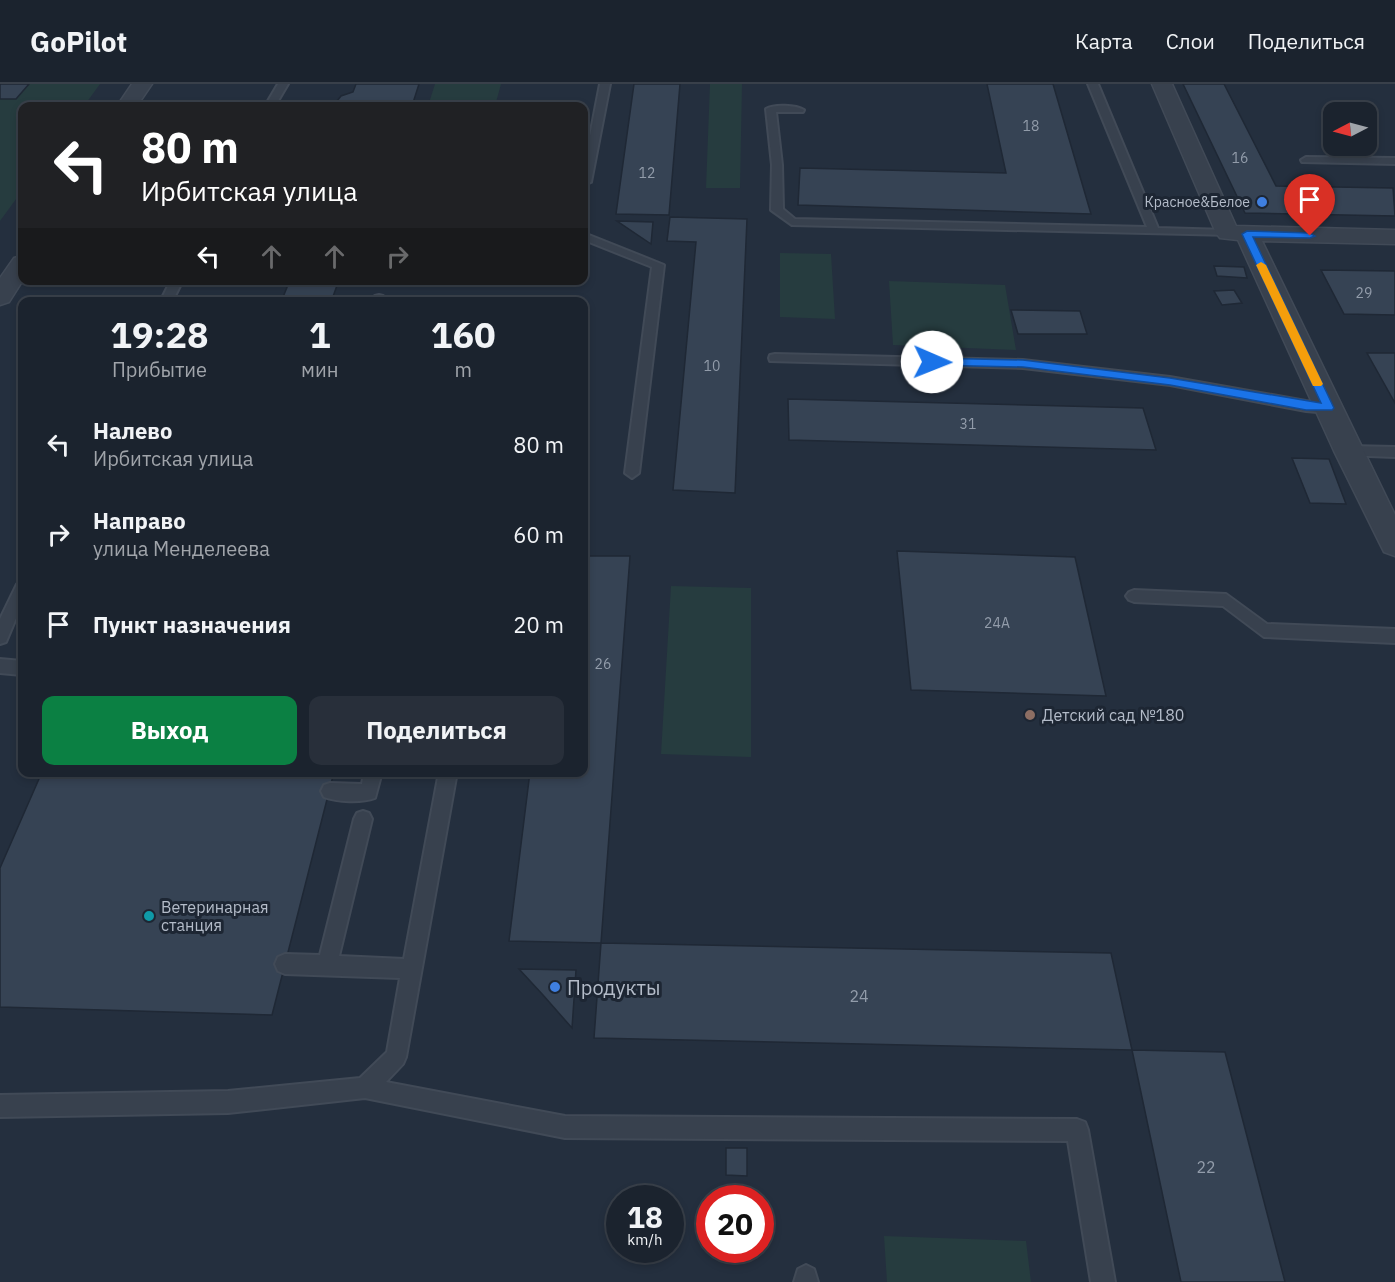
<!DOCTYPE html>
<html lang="ru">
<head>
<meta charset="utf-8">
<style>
	:root { --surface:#1b232e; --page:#282f3a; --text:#f1f3f6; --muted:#a0a4aa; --line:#39404a; --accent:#0b8043 }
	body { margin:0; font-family:"IBM Plex Sans",sans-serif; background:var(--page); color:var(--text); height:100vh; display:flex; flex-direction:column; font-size:22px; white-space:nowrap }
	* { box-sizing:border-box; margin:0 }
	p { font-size:20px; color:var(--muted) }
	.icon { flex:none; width:33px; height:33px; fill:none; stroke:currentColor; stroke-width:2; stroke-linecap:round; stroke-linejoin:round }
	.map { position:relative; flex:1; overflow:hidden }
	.details { position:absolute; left:18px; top:213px; width:570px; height:480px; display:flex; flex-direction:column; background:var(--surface); border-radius:12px; box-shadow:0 3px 9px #0003,0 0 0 2px var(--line) }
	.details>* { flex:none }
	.hud { position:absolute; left:18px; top:18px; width:570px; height:183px; border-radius:12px; box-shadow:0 3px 9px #0003,0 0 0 2px var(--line); background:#202124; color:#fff; overflow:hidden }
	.needle { width:39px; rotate:264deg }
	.fabs { position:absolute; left:1323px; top:18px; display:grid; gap:12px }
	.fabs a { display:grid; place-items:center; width:54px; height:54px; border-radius:12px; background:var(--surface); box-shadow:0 3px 9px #0003,0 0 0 2px var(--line); font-size:30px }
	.speed { position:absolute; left:606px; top:1101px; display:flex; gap:12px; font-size:30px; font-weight:700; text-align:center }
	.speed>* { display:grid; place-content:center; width:78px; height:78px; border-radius:50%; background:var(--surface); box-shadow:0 3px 9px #0003,0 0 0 2px var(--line); line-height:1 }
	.speed small { font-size:15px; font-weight:400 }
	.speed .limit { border:9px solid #d22; background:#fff; color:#111 }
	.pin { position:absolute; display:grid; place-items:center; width:51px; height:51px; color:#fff; margin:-62px -26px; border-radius:50% 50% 50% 0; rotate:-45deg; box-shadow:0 0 6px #0007 }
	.pin .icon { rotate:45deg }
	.me { position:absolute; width:66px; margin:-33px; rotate:91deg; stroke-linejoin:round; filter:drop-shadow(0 0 4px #0008) }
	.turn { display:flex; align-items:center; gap:21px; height:126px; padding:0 24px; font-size:27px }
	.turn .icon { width:78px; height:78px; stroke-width:2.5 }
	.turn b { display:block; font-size:42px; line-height:51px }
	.lanes { display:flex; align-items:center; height:57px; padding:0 24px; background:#0003; justify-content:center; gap:30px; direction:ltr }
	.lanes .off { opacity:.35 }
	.eta { display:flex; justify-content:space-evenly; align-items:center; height:102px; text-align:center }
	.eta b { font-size:36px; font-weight:800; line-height:42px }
	.cta { display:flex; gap:12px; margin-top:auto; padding:12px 24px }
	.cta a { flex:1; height:69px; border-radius:12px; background:var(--accent); color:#fff; font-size:24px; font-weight:800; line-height:69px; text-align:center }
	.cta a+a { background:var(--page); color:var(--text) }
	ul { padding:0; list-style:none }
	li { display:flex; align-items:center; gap:18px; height:90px; padding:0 24px }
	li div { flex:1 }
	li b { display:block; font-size:22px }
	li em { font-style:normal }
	header { display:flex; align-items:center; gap:36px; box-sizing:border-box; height:84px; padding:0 30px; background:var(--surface); border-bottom:2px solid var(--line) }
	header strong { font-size:28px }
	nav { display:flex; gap:33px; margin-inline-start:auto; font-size:21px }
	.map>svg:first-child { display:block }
	.green { fill:#263c3f }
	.building { fill:#364354; stroke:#1f2835; stroke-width:1.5 }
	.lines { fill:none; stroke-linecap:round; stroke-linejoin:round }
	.service-casing { stroke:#414a57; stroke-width:4 }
	.minor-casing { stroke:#414a57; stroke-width:3 }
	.tertiary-casing { stroke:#414a57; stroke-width:3 }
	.service { fill:#38414e; fill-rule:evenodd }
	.minor { fill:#38414e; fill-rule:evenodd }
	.tertiary { fill:#38414e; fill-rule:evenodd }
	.route { fill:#1a73e8; stroke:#114b97; stroke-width:1.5 }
	.slow { fill:#f59e0b }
	.shop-dot { fill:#3f7fe0; stroke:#1d2633; stroke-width:2 }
	.education-dot { fill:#8d6e63; stroke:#1d2633; stroke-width:2 }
	.culture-dot { fill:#0f9aa8; stroke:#1d2633; stroke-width:2 }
	.labels { text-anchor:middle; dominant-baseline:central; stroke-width:6; stroke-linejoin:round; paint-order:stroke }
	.number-label { font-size:14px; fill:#929caa }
	.far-poi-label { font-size:14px; fill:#b4bcc9; stroke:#1d2633; text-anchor:end }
	.poi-label { font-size:16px; fill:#b4bcc9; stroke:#1d2633; text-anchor:start }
	.near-number-label { font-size:16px; fill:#929caa }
	.near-poi-label { font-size:20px; fill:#b4bcc9; stroke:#1d2633; text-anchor:start }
</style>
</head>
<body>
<header>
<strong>GoPilot</strong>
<nav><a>Карта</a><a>Слои</a><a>Поделиться</a></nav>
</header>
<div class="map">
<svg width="1395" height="1198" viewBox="0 0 1395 1198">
	<rect width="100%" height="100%" fill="#242f3e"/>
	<path class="green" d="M29 0H100L84 22H22V107L0 137V15H16Z
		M435 0H501L495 22H428Z
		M710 0H742L740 104H706Z
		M780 169 831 170 835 235 780 233Z
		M889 197 1005 201 1016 266 893 261Z
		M671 502 751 504V673L661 670Z
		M884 1152 1026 1157 1031 1198H887Z"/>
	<path class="building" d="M0 0H29L16 15H0Z
		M356 0H419L412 22H333L341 12 353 8Z
		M634 0H680L669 131 616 130Z
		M987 0H1053L1091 130 798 121 800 84 1006 89Z
		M1183 0H1224L1276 102 1393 104 1395 132 1245 129Z
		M670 133 747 135 735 409 673 406 696 158 667 157Z
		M617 137 653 138 651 160Z
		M1214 182 1244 183 1247 194 1217 192Z
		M1321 186 1395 187V231L1344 230Z
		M290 196H339L331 218H281Z
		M473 196H525V199L472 198Z
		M1234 206 1242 219 1222 221 1214 207Z
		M1011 226 1080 227 1087 250H1018Z
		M1367 269H1395V319Z
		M788 315 1143 324 1156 366 789 356Z
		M1292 374 1329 375 1346 420 1310 419Z
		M897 467 1075 473 1106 612 911 606Z
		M584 472H630L601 859 509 857 530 688H584Z
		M42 688H334L272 931 0 923V784Z
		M601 859 1111 869 1132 966 594 954Z
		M519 885 576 886 572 944 543 911Z
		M1132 966 1225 968 1285 1198H1181Z
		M726 1064H747V1092L726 1091Z"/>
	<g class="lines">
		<g class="service-casing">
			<path id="service" d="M278 0H288L275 22H265Z
				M600 0H610L591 98 584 101V83Z
				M1088 0H1098L1158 144 1228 146 1232 147V151L792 141 771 126 772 81 766 25C774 20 796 21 804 26L803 28H776L782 81 783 125 795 135 1147 143Z
				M1306 73 1395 74V80L1302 78 1301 76Z
				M584 149 664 181 639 389 632 394 625 389 652 183 584 156Z
				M171 196H183L172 218H160Z
				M379 211 383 212 384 218H372L375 212Z
				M775 270 1023 276 1170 293 1306 317 1329 319 1336 324 1329 329 1306 327 1170 301 1023 284 770 277 769 274 770 271Z
				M1348 362 1395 363V373L1343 371 1341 367Z
				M22 498V520L6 558 0 560V535L17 500Z
				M1134 506 1226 510 1267 540 1395 545V559L1264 553 1223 522 1134 518 1129 516 1126 512 1129 508Z
				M0 575 22 577V591L0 589Z
				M364 688H382L375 714C362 719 337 718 324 713L321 707 324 701 330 699 362 700Z
				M439 688H457L406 973 403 980 386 998 565 1032 1077 1035 1085 1038 1088 1046 1115 1198H1091L1068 1057 565 1054 365 1014 228 1029 0 1033V1011L228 1007 360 994 387 968 400 894 285 890 278 887 275 880 278 873 285 870 320 871 354 735 357 729 363 727 369 729 372 735 339 872 404 875Z
				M806 1181 814 1185 818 1198H794L798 1185Z"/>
		</g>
		<g class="minor-casing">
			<path id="minor" d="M1152 0H1172L1236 142 1395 146V160L1262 157 1395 431V472L1384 468 1380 460 1334 367 1238 156 1220 154 1216 149Z"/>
		</g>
		<g class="tertiary-casing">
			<path id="tertiary" d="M132 0H152L137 22H117Z
				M22 172 23 196 9 218 0 221V194L14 174Z"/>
		</g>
		<use href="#service" class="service"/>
		<use href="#minor" class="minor"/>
		<use href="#tertiary" class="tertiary"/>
	</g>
	<path class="route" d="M1247 147 1310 149 1315 152 1310 154 1253 153 1334 324 1332 326H1306L1170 301 1023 283 932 281 927 278 932 274 1023 276 1170 294 1321 319 1242 150Z"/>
	<path class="slow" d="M1261 178 1266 181 1323 300 1321 302H1313L1312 300 1256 181Z"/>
	<g class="shop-dot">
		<circle cx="1262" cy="118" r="6"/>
		<circle cx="555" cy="903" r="6"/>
	</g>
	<circle class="education-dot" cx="1030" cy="631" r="6"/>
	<circle class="culture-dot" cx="149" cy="832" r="6"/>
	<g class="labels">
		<g class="number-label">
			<text x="1031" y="42">18</text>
			<text x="1240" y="74">16</text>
			<text x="647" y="89">12</text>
			<text x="1364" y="209">29</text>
			<text x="712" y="282">10</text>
			<text x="968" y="340">31</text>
			<text x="997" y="539">24А</text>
			<text x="603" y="580">26</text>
		</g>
		<g class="far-poi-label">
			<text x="1250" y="118">Красное&amp;Белое</text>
		</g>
		<g class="poi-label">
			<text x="1042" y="631">Детский сад №180</text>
			<text x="161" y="823">Ветеринарная<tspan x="161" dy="18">станция</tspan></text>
		</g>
		<g class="near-number-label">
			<text x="859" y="912">24</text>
			<text x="1206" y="1083">22</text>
		</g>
		<g class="near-poi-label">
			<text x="567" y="903">Продукты</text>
		</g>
	</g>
</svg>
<div class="fabs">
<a><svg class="needle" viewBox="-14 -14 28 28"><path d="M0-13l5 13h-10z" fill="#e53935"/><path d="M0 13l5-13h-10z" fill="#a0a4aa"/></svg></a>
</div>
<div class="speed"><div>18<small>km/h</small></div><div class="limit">20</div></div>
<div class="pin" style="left:1310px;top:152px;background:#d93025"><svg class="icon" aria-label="arrive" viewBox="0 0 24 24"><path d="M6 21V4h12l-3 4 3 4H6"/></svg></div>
<svg class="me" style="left:932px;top:278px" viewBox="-20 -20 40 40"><circle r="19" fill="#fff"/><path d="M0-13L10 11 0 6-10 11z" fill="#1a73e8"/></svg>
<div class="hud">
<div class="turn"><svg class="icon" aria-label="left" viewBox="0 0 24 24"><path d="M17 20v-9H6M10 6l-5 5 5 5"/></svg><div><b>80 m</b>Ирбитская улица</div></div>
<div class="lanes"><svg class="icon" aria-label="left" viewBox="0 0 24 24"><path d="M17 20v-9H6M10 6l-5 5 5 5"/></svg><svg class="icon off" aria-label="ahead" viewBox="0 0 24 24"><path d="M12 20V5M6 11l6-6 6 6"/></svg><svg class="icon off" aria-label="ahead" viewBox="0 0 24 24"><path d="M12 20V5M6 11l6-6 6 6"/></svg><svg class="icon off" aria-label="right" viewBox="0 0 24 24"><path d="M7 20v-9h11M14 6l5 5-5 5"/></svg></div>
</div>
<section class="details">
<div class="eta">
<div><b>19:28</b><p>Прибытие</p></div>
<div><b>1</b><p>мин</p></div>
<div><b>160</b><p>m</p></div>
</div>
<ul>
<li><svg class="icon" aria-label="left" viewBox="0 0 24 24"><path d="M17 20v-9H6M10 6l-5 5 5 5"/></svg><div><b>Налево</b><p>Ирбитская улица</p></div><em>80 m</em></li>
<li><svg class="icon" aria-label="right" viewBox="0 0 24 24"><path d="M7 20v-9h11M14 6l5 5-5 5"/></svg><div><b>Направо</b><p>улица Менделеева</p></div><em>60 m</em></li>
<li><svg class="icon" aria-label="arrive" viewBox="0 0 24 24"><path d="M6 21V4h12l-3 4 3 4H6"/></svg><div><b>Пункт назначения</b></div><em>20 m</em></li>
</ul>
<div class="cta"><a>Выход</a><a>Поделиться</a></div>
</section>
</div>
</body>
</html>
